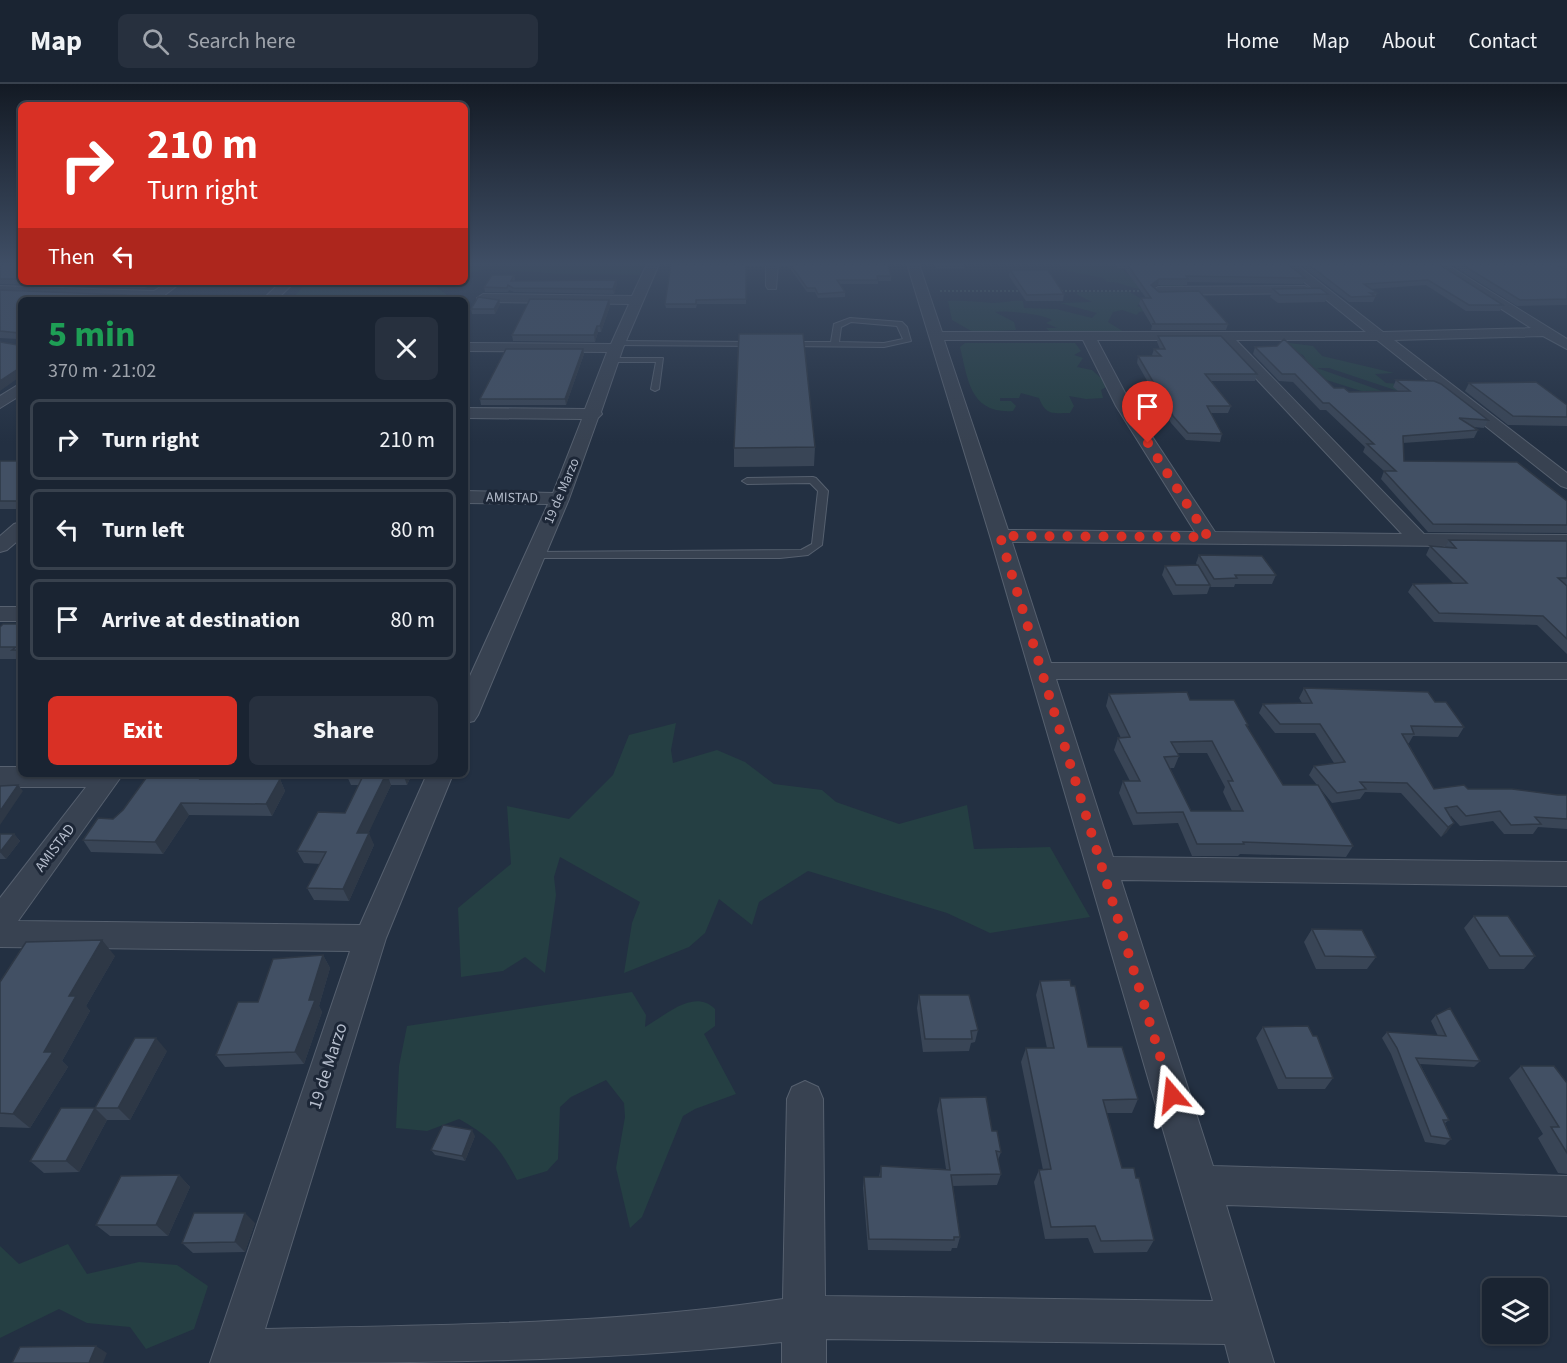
<!DOCTYPE html>
<html lang="en">
<head>
<meta charset="utf-8">
<style>
	:root { --surface:#1a2432; --page:#27303e; --text:#f1f3f6; --muted:#9fa4ac; --line:#38414d; --accent:#d93025 }
	body { margin:0; font-family:"Source Sans 3",sans-serif; background:var(--page); color:var(--text); height:100vh; display:flex; flex-direction:column; font-size:22px; white-space:nowrap }
	* { box-sizing:border-box; margin:0 }
	p { font-size:20px; color:var(--muted) }
	.icon { flex:none; width:33px; height:33px; fill:none; stroke:currentColor; stroke-width:2; stroke-linecap:round; stroke-linejoin:round }
	.map { position:relative; flex:1; overflow:hidden }
	.details { position:absolute; left:18px; top:213px; width:450px; height:480px; display:flex; flex-direction:column; background:var(--surface); border-radius:9px; box-shadow:0 2px 4px #0004,0 0 0 2px var(--line) }
	.details>* { flex:none }
	.hud { position:absolute; left:18px; top:18px; width:450px; height:183px; border-radius:9px; box-shadow:0 2px 4px #0004,0 0 0 2px var(--line); background:#d93025; color:#fff; overflow:hidden }
	.controls { position:absolute; left:1482px; top:1194px; display:grid; gap:12px }
	.controls a { display:grid; place-items:center; width:66px; height:66px; border-radius:9px; background:var(--surface); box-shadow:0 2px 4px #0004,0 0 0 2px var(--line); font-size:30px }
	.pin { position:absolute; display:grid; place-items:center; width:51px; height:51px; color:#fff; margin:-62px -26px; border-radius:50% 50% 50% 0; rotate:-45deg; box-shadow:0 0 6px #0007 }
	.pin .icon { rotate:45deg }
	.me { position:absolute; width:66px; margin:-33px; rotate:343deg; stroke-linejoin:round; filter:drop-shadow(0 0 4px #0008) }
	.turn { display:flex; align-items:center; gap:21px; height:126px; padding:0 30px; font-size:27px }
	.turn .icon { width:78px; height:78px; stroke-width:2.5 }
	.turn b { display:block; font-size:42px; line-height:51px }
	.then { display:flex; align-items:center; height:57px; padding:0 30px; background:#0003; gap:12px; font-size:22px }
	.round { display:grid; place-items:center; flex:none; width:63px; height:63px; border-radius:9px; background:var(--page) }
	.summary { display:flex; align-items:center; justify-content:space-between; height:102px; padding:0 30px }
	h1 { font-size:36px; font-weight:700; line-height:45px; color:#1e9e55 }
	.primary-button { display:flex; gap:12px; margin-top:auto; padding:12px 30px }
	.primary-button a { flex:1; height:69px; border-radius:9px; background:var(--accent); color:#fff; font-size:24px; font-weight:700; line-height:69px; text-align:center }
	.primary-button a+a { background:var(--page); color:var(--text) }
	ul { padding:0; list-style:none }
	li { display:flex; align-items:center; gap:18px; height:81px; margin:0 12px 9px; padding:0 18px; border:3px solid var(--line); border-radius:9px }
	li div { flex:1 }
	li b { display:block; font-size:22px }
	li em { font-style:normal }
	header { display:flex; align-items:center; gap:36px; box-sizing:border-box; height:84px; padding:0 30px; background:var(--surface); border-bottom:2px solid var(--line) }
	header strong { font-size:28px }
	nav { display:flex; gap:33px; margin-inline-start:auto; font-size:21px }
	.search { width:420px; height:54px; background:var(--page); display:flex; align-items:center; gap:15px; box-sizing:border-box; padding:0 21px; border-radius:9px; color:var(--muted); font-size:22px }
	.map>svg:first-child { display:block }
	.green { fill:#253f43 }
	.lines { fill:none; stroke-linecap:round; stroke-linejoin:round }
	.service-casing { stroke:#56606f; stroke-width:2 }
	.minor-casing { stroke:#56606f; stroke-width:2 }
	.path { stroke:#445c60; stroke-width:2; stroke-dasharray:2 2; stroke-linecap:butt }
	.service { fill:#384251; fill-rule:evenodd }
	.minor { fill:#384251; fill-rule:evenodd }
	.wall { fill:#394556; fill-rule:evenodd }
	.shaded-wall { fill:#2e3846 }
	.building { fill:#425064; stroke:#2e3846; stroke-width:1.5; fill-rule:evenodd }
	.route { stroke:#d93025; stroke-width:10; stroke-dasharray:0 18 }
	.labels { text-anchor:middle; dominant-baseline:central; stroke-width:6; stroke-linejoin:round; paint-order:stroke }
	.far-street-label { font-size:14px; fill:#b5bdcc; stroke:#1d2737 }
	.street-label { font-size:15px; fill:#b5bdcc; stroke:#1d2737 }
	.near-street-label { font-size:18px; fill:#b5bdcc; stroke:#1d2737 }
</style>
</head>
<body>
<header>
<strong>Map</strong>
<div class="search"><svg class="icon" aria-label="search" viewBox="0 0 24 24"><circle cx="10" cy="10" r="6"/><path d="M15 15l6 6"/></svg>Search here</div>
<nav><a>Home</a><a>Map</a><a>About</a><a>Contact</a></nav>
</header>
<div class="map">
<svg width="1567" height="1279" viewBox="0 0 1567 1279">
	<rect width="100%" height="100%" fill="#233042"/>
	<path class="green" d="M465 180H644L639 191 563 190 487 185 465 189Z
		M1059 180H1116L1117 184 1122 185 1130 193 1188 198H1179L1184 202 1166 204 1151 197 1144 205C1129 205 1121 197 1107 198L1103 194 1068 187Z
		M307 198H436L434 201 448 212 447 216H291Z
		M1128 207 1143 216 1137 222 1150 226 1139 228 1137 231 1122 226 1113 228 1108 238 1124 248 1051 249 1046 244H1057L1046 239 1052 236C1044 230 1005 226 995 228L1014 238 1016 246 973 248 952 236 948 217C964 216 978 218 993 219 1003 219 1012 216 1023 217L1024 224 1056 225 1092 234 1097 229 1060 219 1092 218 1076 210 1079 208Z
		M1281 258 1313 262 1322 272 1394 289 1375 290 1386 299 1398 300 1401 308 1329 284H1317L1382 307 1398 310 1377 312 1317 293 1303 271 1279 260Z
		M965 259H1075L1081 267 1074 271 1083 274 1077 283 1092 286 1109 301 1101 306 1103 314 1086 315 1069 312 1074 322 1070 329C1053 329 1046 332 1039 314L1021 309 1019 314H1000V317H1011L1016 322 1013 327C970 330 968 296 960 263Z
		M676 639 671 666 673 679 717 666 745 678 774 700 822 706 836 718 899 740 967 721 974 765 1050 763 1090 833 990 849 947 829 808 787 759 818 752 841 719 815 705 849 689 863 624 889 632 839 640 818 560 773 554 793 556 811 545 889 525 873 503 887 461 893 458 824 511 780 507 722 569 735 613 691 629 651Z
		M632 908 646 931 645 943C666 931 694 904 715 925V942L704 950 736 1010 695 1025 683 1032 642 1133 630 1144 616 1084 625 1033 624 1019 606 996 571 1013 560 1023 558 1075 547 1087 517 1096C500 1064 491 1053 459 1035L427 1047 396 1044 399 982 407 942Z
		M68 1160 87 1190 139 1178 177 1181 208 1202 194 1245 146 1265 130 1243 87 1239 59 1225 0 1254V1162L19 1180Z"/>
	<g class="lines">
		<g class="service-casing">
			<path id="service" d="M850 234 902 238 907 243 911 257 884 263 787 262 783 260 787 258H831L834 240ZM851 238 897 242 903 255 884 259 839 258 841 243Z
				M619 257 756 258 760 260 756 262 616 261 615 259Z
				M608 274H663L659 305 655 307 651 305 656 278H611L607 276Z
				M813 393 816 394 828 407 822 461 808 471 780 474H534L529 471 534 468 801 466 812 460 818 407 810 399 747 400 742 397 747 394Z"/>
		</g>
		<g class="minor-casing">
			<path id="minor" d="M647 180H659L623 264 601 328 602 330 598 334 569 415 478 631 474 637 465 639V603L548 420 465 419V407L553 409 582 335 465 334V324L585 325 607 268 465 267V259L611 260 629 220 483 218 477 214 483 210 632 212Z
				M766 180H778L776 205H768L766 202Z
				M907 180H919L942 248H1366L1282 180H1296L1383 248 1531 244 1431 180H1446L1567 255V265L1543 252 1394 256 1567 389V404L1561 402 1377 256H1236L1424 450 1567 451V463L1012 458 1051 579H1567V595H1056L1113 773 1567 778V802L1121 796 1213 1082 1567 1092V1132L1226 1121 1274 1279H1230L1225 1260 826 1255V1279H782V1258C593 1279 401 1279 210 1279L350 867 0 863V814L86 703H0V683H21V690H123L18 837 360 841 427 690H453L386 854 265 1245C438 1241 612 1241 783 1215L787 1015 792 1003 805 997 818 1003 823 1015 825 1212 1213 1217 990 452ZM944 256H1083L1116 322 1195 448 1008 446ZM1097 256H1220L1402 450 1215 448 1132 322Z
				M1558 180H1567V186Z
				M168 198H182L158 216 0 210V202L154 207Z
				M281 198H295L276 216H262Z
				M1305 202 1311 206 1309 209 1158 211 1152 207 1158 203Z
				M21 299V311L0 324V312Z
				M21 438V454L7 466 0 468V452L14 440Z
				M0 523H21V537H0Z"/>
		</g>
		<path class="path" d="M940 207H1023
			M1057 207H1143"/>
		<use href="#service" class="service"/>
		<use href="#minor" class="minor"/>
	</g>
	<path class="wall" d="M0 180H21V198H155L146 204 0 200Z
		M671 180H765L764 183H746V220H697L696 224H666L665 220Z
		M779 180H888L891 192V197H878V200H840L845 208V213L818 214 815 208H807L789 183H780Z
		M934 180H964V185H936Z
		M1116 180H1288L1305 194 1303 200 1187 198V201H1158L1154 203 1159 208 1228 240 1226 246H1151L1152 242 1139 220 1141 214H1146L1124 184H1117Z
		M1299 180H1439L1503 221 1500 227H1466L1426 201 1371 205 1377 209 1373 218H1349Z
		M1450 180H1555L1567 186V221L1517 222Z
		M1010 186 1064 210 1063 217H1026L1009 192Z
		M514 191 515 196 514 197 616 196 617 200 614 210 514 208 509 206 508 208H485L484 203Z
		M1273 205 1328 210 1325 218 1278 219 1270 213Z
		M0 206 125 211 128 216H21V292L17 261 18 255 0 254Z
		M609 216 610 222 601 248H598L595 258 513 257 512 251Z
		M500 220 495 230H472L471 225Z
		M1158 252 1257 290 1255 297H1210L1231 322 1228 329H1211L1222 350 1220 358 1186 356 1171 339 1137 279 1138 272H1153L1152 271 1154 265H1160L1157 258Z
		M1255 263 1334 304 1349 308 1398 307 1393 303 1396 296 1488 336 1484 344 1473 343 1478 346 1474 354 1403 359 1404 377 1567 417V449L1428 448 1381 395 1384 387 1363 368 1365 363 1326 326H1320L1293 298 1279 297 1253 270Z
		M583 265 584 270 566 321H481L480 315Z
		M1469 299 1567 321V342L1508 341 1465 307Z
		M815 363 814 382 734 383V364Z
		M0 377H21V425H0Z
		M1449 456 1567 457V570L1537 541 1434 538 1408 508 1413 500H1454L1426 471 1430 462 1445 463Z
		M1199 471 1276 491 1272 500H1235L1234 503H1211L1210 502 1207 510 1173 511 1162 491 1165 482 1197 481 1196 479Z
		M21 540V578L19 575H0V543Z
		M1304 604 1435 618 1464 643 1458 653 1413 652 1409 659H1408L1434 705H1468L1567 711V745L1538 743 1533 750H1504L1493 737 1460 742 1451 732 1447 748 1441 753 1401 709 1365 708 1360 715 1332 719 1320 704 1353 762 1346 773 1240 770 1238 772H1192L1178 739 1133 741 1119 709 1123 697H1130L1114 666 1118 654H1121L1106 622 1109 610 1190 616 1248 641 1247 643 1283 701H1317L1309 691 1314 682 1334 679 1315 649H1275L1259 629 1263 620 1302 619 1299 614ZM1177 669H1207L1225 703 1223 708 1232 727H1191L1170 684H1174L1179 672Z
		M204 690 206 695H280L285 707 272 732 189 731 163 770 91 768 83 756 113 735Z
		M346 690H412L407 701H391L368 749 374 761 349 817 314 816 307 804 320 780 304 779 297 767 345 729 359 701H351Z
		M0 750H14L20 757 6 775H0Z
		M1474 832 1535 872 1524 885H1489L1464 844Z
		M1312 845 1376 873 1367 885H1316L1304 858Z
		M323 871 330 884 319 922 322 928 304 980 225 983 216 971 258 918Z
		M115 872 86 922 90 927 62 977 68 983 30 1044 0 1043V898Z
		M1040 897 1088 963 1138 1015 1132 1029H1106L1122 1084 1154 1156 1147 1168 1094 1169 1088 1154 1045 1155 1034 1098 1039 1086H1043L1021 978 1026 964H1047L1036 911Z
		M919 911 978 946 975 958 971 959 969 967 923 968 917 924Z
		M1436 931 1480 977 1474 983 1420 980 1449 1036 1445 1039 1451 1055 1445 1061 1425 1058 1391 970 1382 954 1387 948 1438 952 1431 937Z
		M1263 943 1333 994 1325 1005H1278L1256 954Z
		M167 967 130 1036H107L79 1088 44 1089 30 1077 95 1024Z
		M1521 982 1567 999V1090L1558 1089 1538 1054 1543 1050 1509 994Z
		M940 1014 992 1047 1001 1068 998 1076 1001 1090 997 1101 953 1102 960 1153 957 1164H952L951 1167 868 1166 863 1104 864 1093H879L881 1082 946 1085 937 1026Z
		M475 1052 465 1077 435 1071 431 1066Z
		M179 1091 190 1103 168 1152H110L96 1141Z
		M255 1139 245 1168 193 1169 182 1159Z"/>
	<path class="shaded-wall" d="M1159 195 1158 201 1150 206 1151 201Z
		M616 196 617 200 614 210 613 205Z
		M144 198H155L146 204Z
		M125 211 128 216H118Z
		M499 216 500 220 495 230 494 225Z
		M609 216 610 222 601 248 600 242Z
		M597 242 598 248 595 258 594 251Z
		M583 265 584 270 566 321 565 315Z
		M467 267 469 274 465 280V270Z
		M21 283V292L0 307V297Z
		M386 690H387L391 701 363 761 357 749Z
		M403 690H412L407 701Z
		M280 695 285 707 272 732 266 720Z
		M18 701 23 707 0 741V727Z
		M181 719 189 731 163 770 155 758Z
		M1454 739 1447 748 1441 753 1448 743Z
		M369 749 374 761 349 817 343 805Z
		M14 750 20 757 6 775 0 768Z
		M102 856 115 872 86 922 90 927 62 977 68 983 30 1044 13 1030 44 968 69 912Z
		M323 871 330 884 319 922 322 928 304 980 295 968 309 916Z
		M156 954 167 967 130 1036 118 1024Z
		M95 1024 107 1036 79 1088 66 1077Z
		M472 1046 475 1052 465 1077 462 1072Z
		M179 1091 190 1103 168 1152 156 1141Z
		M245 1129 255 1139 245 1168 235 1158Z
		M96 1262 107 1269 103 1279H89Z"/>
	<path class="building" d="M0 180H21V195H0Z
		M671 180H746V215L696 216V220H665Z
		M790 180H888L891 192H877L878 196H837L845 208 818 210 815 204H807Z
		M1127 180H1288L1305 194 1186 192 1188 195H1159L1151 201 1159 208 1199 207 1228 240H1152L1155 239 1141 214H1151Z
		M1308 180H1439L1503 221H1469L1428 196 1364 200 1377 209H1370L1375 212 1351 213Z
		M1461 180H1555L1567 186V215L1520 216Z
		M1010 186H1048L1064 210 1027 211Z
		M492 191H514L511 197 616 196 613 205 513 204 508 201 507 204 484 203Z
		M1320 204 1328 210 1280 211 1273 205Z
		M0 206 125 211 118 216H21V283L0 297V258L17 261 19 249 0 247Z
		M478 213 499 216 494 225H471Z
		M530 215 609 216 600 242H597L594 251H512Z
		M739 250H803L815 363 734 364Z
		M1158 252H1221L1257 290H1205L1231 322H1207L1222 350 1188 349 1173 332 1138 272H1161L1154 265H1165Z
		M1284 255 1334 304H1344L1349 308 1410 307 1396 296 1434 297 1441 300 1488 336 1459 334 1478 346 1403 352 1404 377 1517 378 1567 417V441L1433 440 1384 387H1396L1367 360H1374L1329 319H1323L1295 290H1282L1255 263 1277 262Z
		M506 265H583L565 315H480Z
		M1536 298 1567 321V333L1513 332 1469 299Z
		M0 377H21V416L20 417H0Z
		M1449 456 1567 457V494H1558L1567 502V555L1543 532 1439 529 1413 500 1467 499 1430 462 1456 464Z
		M1199 471 1262 472 1276 491H1235L1237 494 1214 495Z
		M1198 481 1210 501H1176L1165 482Z
		M3 540H21V566H12L16 563H0V543Z
		M1304 604 1428 608 1435 618H1446L1464 643 1411 642 1414 650H1402L1434 705 1464 701 1468 705H1512L1558 711H1567V735L1535 733 1541 740 1511 741 1500 727 1466 732 1457 722 1445 724 1454 739 1448 743 1407 699 1360 698 1366 705 1337 709 1314 682 1345 678 1320 640H1280L1263 620 1312 619Z
		M1187 608 1190 616H1234L1248 641H1246L1283 701H1318L1353 762 1243 758 1244 760H1197L1183 728 1137 729 1123 697H1140L1118 654 1130 653 1109 610ZM1212 657 1233 697H1228L1243 727H1191L1164 673 1179 672 1171 658Z
		M149 690H203L200 695H280L266 720 181 719 155 758 83 756 98 734 113 735 123 726Z
		M364 690H386L357 749H369L343 805 307 804 326 768 297 767 318 728 345 729Z
		M18 701 0 727V702Z
		M0 750H14L0 768Z
		M1474 832H1508L1535 872H1500Z
		M1312 845 1362 846 1376 873 1325 872Z
		M102 856 69 912H76L44 968H53L13 1030 0 1029V898L26 858Z
		M323 871 309 916H315L295 968 216 971 238 918H258L273 875Z
		M1070 896 1071 902H1075L1088 963H1122L1138 1015 1103 1016 1122 1084H1134L1136 1094H1139L1154 1156 1101 1157 1095 1142 1051 1143 1039 1086 1051 1085 1026 964H1054L1040 897Z
		M919 911H969L978 946 971 947 972 955H925Z
		M1450 924 1480 977 1416 974 1449 1036H1443L1451 1055 1431 1052 1397 964 1387 948 1446 952 1436 931Z
		M1308 942 1313 952H1317L1333 994H1286L1263 943Z
		M135 954H156L118 1024H95Z
		M1521 982H1554L1567 999V1069L1551 1043H1559Z
		M986 1013 992 1047H997L1001 1068 996 1067 1001 1090 951 1091 960 1153H954V1156L869 1155 864 1093H881V1082L950 1086 940 1014Z
		M61 1024H95L66 1077H30Z
		M443 1041 472 1046 462 1072 431 1066Z
		M179 1091 156 1141H96L121 1092Z
		M194 1129H245L235 1158 182 1159Z
		M96 1262 89 1279H12L20 1263Z"/>
	<linearGradient id="sky" x2="0" y2="1"><stop stop-color="#131a24"/><stop offset="0.5" stop-color="#3f4e65"/><stop offset="1" stop-color="#3f4e65" stop-opacity="0"/></linearGradient>
	<rect width="1567" height="359" fill="url(#sky)"/>
	<g class="lines">
		<path class="route" d="M1148 359 1208 453 1000 452 1172 1011"/>
	</g>
	<g class="labels">
		<g class="far-street-label">
			<text transform="translate(562 407) rotate(-67)">19 de Marzo</text>
			<text transform="translate(512 414) rotate(1)">AMISTAD</text>
		</g>
		<g class="street-label">
			<text transform="translate(55 764) rotate(-53)">AMISTAD</text>
		</g>
		<g class="near-street-label">
			<text transform="translate(328 982) rotate(-72)">19 de Marzo</text>
		</g>
	</g>
</svg>
<div class="controls">
<a><svg class="icon" aria-label="layers" viewBox="0 0 24 24"><path d="M12 4l9 5-9 5-9-5zM3 14l9 5 9-5"/></svg></a>
</div>
<div class="pin" style="left:1148px;top:359px;background:#d93025"><svg class="icon" aria-label="arrive" viewBox="0 0 24 24"><path d="M6 21V4h12l-3 4 3 4H6"/></svg></div>
<svg class="me" style="left:1172px;top:1011px" viewBox="-20 -20 40 40"><path d="M0-17L14 15 0 8-14 15z" fill="#d93025" stroke="#fff" stroke-width="4"/></svg>
<div class="hud">
<div class="turn"><svg class="icon" aria-label="right" viewBox="0 0 24 24"><path d="M7 20v-9h11M14 6l5 5-5 5"/></svg><div><b>210 m</b>Turn right</div></div>
<div class="then">Then<svg class="icon" aria-label="left" viewBox="0 0 24 24"><path d="M17 20v-9H6M10 6l-5 5 5 5"/></svg></div>
</div>
<section class="details">
<div class="summary"><div><h1>5 min</h1><p>370 m · 21:02</p></div><a class="round"><svg class="icon" aria-label="close" viewBox="0 0 24 24"><path d="M6 6l12 12M18 6L6 18"/></svg></a></div>
<ul>
<li><svg class="icon" aria-label="right" viewBox="0 0 24 24"><path d="M7 20v-9h11M14 6l5 5-5 5"/></svg><div><b>Turn right</b></div><em>210 m</em></li>
<li><svg class="icon" aria-label="left" viewBox="0 0 24 24"><path d="M17 20v-9H6M10 6l-5 5 5 5"/></svg><div><b>Turn left</b></div><em>80 m</em></li>
<li><svg class="icon" aria-label="arrive" viewBox="0 0 24 24"><path d="M6 21V4h12l-3 4 3 4H6"/></svg><div><b>Arrive at destination</b></div><em>80 m</em></li>
</ul>
<div class="primary-button"><a>Exit</a><a>Share</a></div>
</section>
</div>
</body>
</html>
